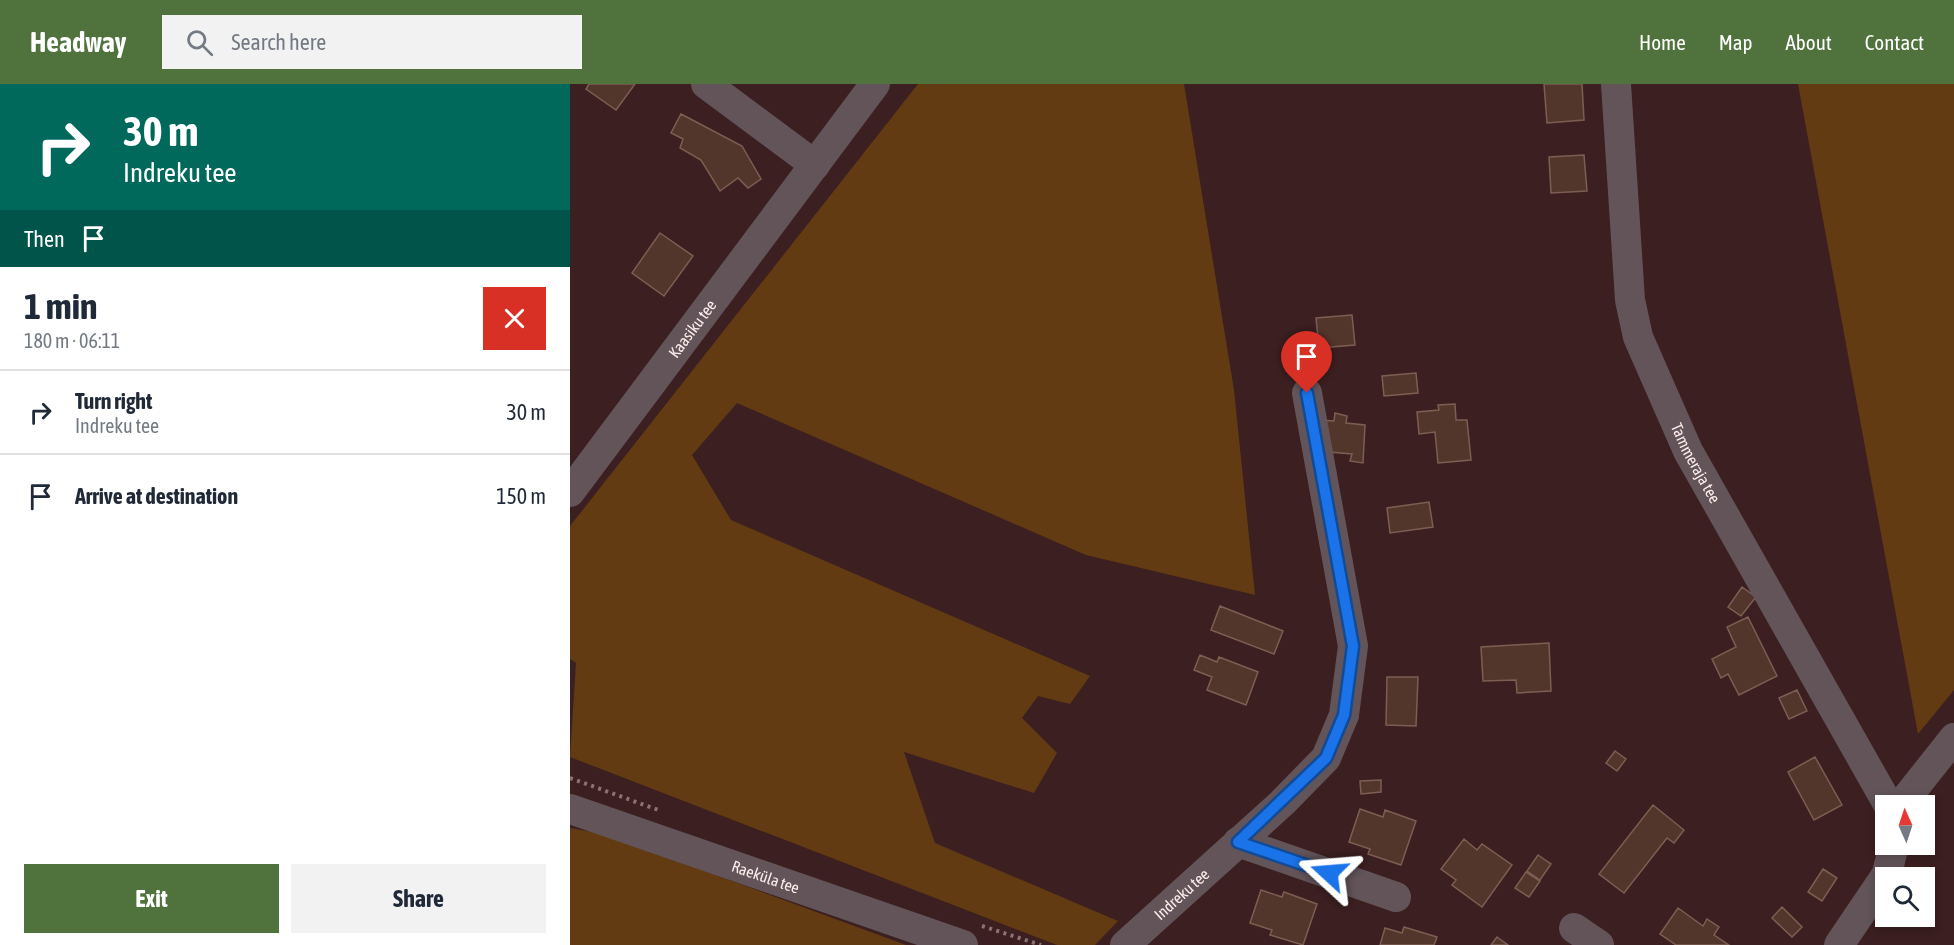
<!DOCTYPE html>
<html lang="en">
<head>
<meta charset="utf-8">
<style>
	:root { --surface:#fff; --page:#f2f2f3; --text:#1f2937; --muted:#747a83; --line:#e0e1e3; --accent:#50733d }
	body { margin:0; font-family:"Asap Condensed",sans-serif; background:var(--page); color:var(--text); height:100vh; display:flex; flex-direction:column; font-size:22px; white-space:nowrap }
	* { box-sizing:border-box; margin:0 }
	p { font-size:20px; color:var(--muted) }
	.icon { flex:none; width:33px; height:33px; fill:none; stroke:currentColor; stroke-width:2; stroke-linecap:round; stroke-linejoin:round }
	.map { position:relative; flex:1; overflow:hidden }
	.sheet { display:flex; flex-direction:column; background:var(--surface); width:570px }
	.sheet>* { flex:none }
	.guide { background:#00695c; color:#fff; overflow:hidden }
	.needle { width:39px; rotate:357deg }
	.fabs { position:absolute; left:1305px; top:711px; display:grid; gap:12px }
	.fabs a { display:grid; place-items:center; width:60px; height:60px; border-radius:0px; background:var(--surface); box-shadow:0 3px 9px #0003; font-size:30px }
	.pin { position:absolute; display:grid; place-items:center; width:51px; height:51px; color:#fff; margin:-62px -26px; border-radius:50% 50% 50% 0; rotate:-45deg; box-shadow:0 0 6px #0007 }
	.pin .icon { rotate:45deg }
	.me { position:absolute; width:66px; margin:-33px; rotate:289deg; stroke-linejoin:round; filter:drop-shadow(0 0 4px #0008) }
	.turn { display:flex; align-items:center; gap:21px; height:126px; padding:0 24px; font-size:27px }
	.turn .icon { width:78px; height:78px; stroke-width:2.5 }
	.turn b { display:block; font-size:42px; line-height:51px }
	.then { display:flex; align-items:center; height:57px; padding:0 24px; background:#0003; gap:12px; font-size:22px }
	.round { display:grid; place-items:center; flex:none; width:63px; height:63px; border-radius:0px; background:var(--page) }
	.headline { display:flex; align-items:center; justify-content:space-between; height:102px; padding:0 24px }
	h1 { font-size:36px; font-weight:700; line-height:45px }
	.primary-button { display:flex; gap:12px; margin-top:auto; padding:12px 24px }
	.primary-button a { flex:1; height:69px; border-radius:0px; background:var(--accent); color:#fff; font-size:24px; font-weight:700; line-height:69px; text-align:center }
	.primary-button a+a { background:var(--page); color:var(--text) }
	ul { padding:0; list-style:none }
	li { display:flex; align-items:center; gap:18px; height:84px; padding:0 24px; border-top:2px solid var(--line) }
	li div { flex:1 }
	li b { display:block; font-size:22px }
	li em { font-style:normal }
	header { display:flex; align-items:center; gap:36px; box-sizing:border-box; height:84px; padding:0 30px; background:var(--accent); color:#fff }
	header strong { font-size:28px }
	nav { display:flex; gap:33px; margin-inline-start:auto; font-size:21px }
	.search { width:420px; height:54px; background:var(--page); display:flex; align-items:center; gap:15px; box-sizing:border-box; padding:0 21px; border-radius:0px; color:var(--muted); font-size:22px }
	main { display:flex; flex:1; min-height:0 }
	.map>svg:first-child { display:block }
	.green { fill:#623b12 }
	.building { fill:#52362b; stroke:#7e5e53; stroke-width:1.5 }
	.lines { fill:none; stroke-linecap:round; stroke-linejoin:round }
	.path { stroke:#8b7374; stroke-width:4; stroke-dasharray:3 4.5; stroke-linecap:butt }
	.minor { stroke:#625459; stroke-width:30 }
	.route-casing { stroke:#114b97; stroke-width:15 }
	.route { stroke:#1a73e8; stroke-width:10 }
	.labels { text-anchor:middle; dominant-baseline:central; stroke-width:4.5; stroke-linejoin:round; paint-order:stroke }
	.street-label { font-size:16px; fill:#fdecec; stroke:#3c1f20 }
</style>
</head>
<body>
<header>
<strong>Headway</strong>
<div class="search"><svg class="icon" aria-label="search" viewBox="0 0 24 24"><circle cx="10" cy="10" r="6"/><path d="M15 15l6 6"/></svg>Search here</div>
<nav><a>Home</a><a>Map</a><a>About</a><a>Contact</a></nav>
</header>
<main>
<section class="sheet">
<div class="guide">
<div class="turn"><svg class="icon" aria-label="right" viewBox="0 0 24 24"><path d="M7 20v-9h11M14 6l5 5-5 5"/></svg><div><b>30 m</b>Indreku tee</div></div>
<div class="then">Then<svg class="icon" aria-label="arrive" viewBox="0 0 24 24"><path d="M6 21V4h12l-3 4 3 4H6"/></svg></div>
</div>
<div class="headline"><div><h1>1 min</h1><p>180 m · 06:11</p></div><a class="round" style="background:#d93025;color:#fff"><svg class="icon" aria-label="close" viewBox="0 0 24 24"><path d="M6 6l12 12M18 6L6 18"/></svg></a></div>
<ul>
<li><svg class="icon" aria-label="right" viewBox="0 0 24 24"><path d="M7 20v-9h11M14 6l5 5-5 5"/></svg><div><b>Turn right</b><p>Indreku tee</p></div><em>30 m</em></li>
<li><svg class="icon" aria-label="arrive" viewBox="0 0 24 24"><path d="M6 21V4h12l-3 4 3 4H6"/></svg><div><b>Arrive at destination</b></div><em>150 m</em></li>
</ul>
<div class="primary-button"><a>Exit</a><a>Share</a></div>
</section>
<div class="map">
<svg width="1384" height="861" viewBox="0 0 1384 861">
	<rect width="100%" height="100%" fill="#3c1f20"/>
	<path class="green" d="M348 0H614L664 306 685 511 516 471 167 319 122 371 161 436 520 592 500 620 468 612 452 634 487 669 464 709 334 668 365 759 548 837 525 861H487L0 673 6 579 0 575V442Z
		M1228 0H1384V606L1348 650Z
		M0 744 34 750 336 861H0Z"/>
	<path class="building" d="M19 0H65L46 26 16 5Z
		M974 0H1012L1014 36 977 39Z
		M111 30 172 62 191 95 178 104 168 94 150 107 131 76 110 64 113 55 101 49Z
		M1014 71 1017 107 981 109 979 73Z
		M90 149 123 172 94 212 62 189Z
		M782 231 785 261 749 264 746 234Z
		M846 289 848 309 814 312 812 292Z
		M885 320 886 336H897L901 376 868 379 865 348 849 350 847 328 869 326 868 321Z
		M765 329 777 332 776 339 795 341 793 379 780 377 782 370 748 367 750 336 764 337Z
		M859 418 863 443 820 449 817 424Z
		M1172 503 1186 513 1171 532 1158 523Z
		M650 522 713 547 704 570 641 546Z
		M1178 533 1207 592 1169 611 1158 590 1151 594 1142 575 1166 563 1157 543Z
		M979 559 981 607 947 609 946 596 913 597 911 563Z
		M630 571 647 578 649 573 688 588 676 621 637 606 642 593 624 586Z
		M817 593H848L846 642 816 641Z
		M1227 606 1237 627 1219 635 1209 614Z
		M1045 667 1056 675 1047 687 1036 679Z
		M1245 673 1272 721 1244 736 1218 688Z
		M811 696V708L791 710 790 697Z
		M1083 721 1114 746 1104 759 1097 754 1054 809 1029 790Z
		M790 725 813 733 815 726 846 737 831 781 798 770 800 765 779 758Z
		M894 755 907 766 912 760 942 781 912 823 882 801 886 796 871 785Z
		M968 771 981 780 970 796 957 787Z
		M1253 785 1267 794 1252 817 1238 808Z
		M956 788 970 797 959 813 945 804Z
		M691 806 712 813 714 808 747 820 733 861 700 851 702 846 680 839Z
		M1212 823 1232 843 1222 853 1202 834Z
		M1108 824 1133 842 1137 835 1149 843 1144 851 1159 861H1106L1090 850Z
		M834 843 867 853 864 861H810L815 844 832 849Z
		M927 853 938 861H921Z"/>
	<g class="lines">
		<path class="path" d="M0 694 91 727
			M412 842 471 861"/>
		<g class="minor">
			<path d="M136 0 245 81"/>
			<path id="s1" d="M1046 0 1060 216 1068 253 1118 367 1319 722"/>
			<path id="s2" d="M0 408 305 0"/>
			<path d="M1330 722 1384 654"/>
			<path id="s3" d="M0 725 393 861"/>
			<path d="M668 758 826 813"/>
			<path d="M1004 844 1029 861"/>
			<path id="s4" d="M555 861 712 719 756 674 774 631 783 562 737 309"/>
			<path d="M1269 861 1317 790 1324 760"/>
		</g>
	</g>
	<g class="lines">
		<g class="route-casing">
			<path id="route" d="M737 309 783 562 774 631 756 674 668 758 759 789"/>
		</g>
		<use href="#route" class="route"/>
	</g>
	<g class="labels">
		<g class="street-label">
			<text stroke="none"><textPath href="#s2" startOffset="204">Kaasiku tee</textPath></text>
			<text stroke="none"><textPath href="#s1" startOffset="393">Tammeraja tee</textPath></text>
			<text stroke="none"><textPath href="#s3" startOffset="207">Raeküla tee</textPath></text>
			<text stroke="none"><textPath href="#s4" startOffset="76">Indreku tee</textPath></text>
		</g>
	</g>
</svg>
<div class="fabs">
<a><svg class="needle" viewBox="-14 -14 28 28"><path d="M0-13l5 13h-10z" fill="#e53935"/><path d="M0 13l5-13h-10z" fill="#747a83"/></svg></a>
<a><svg class="icon" aria-label="search" viewBox="0 0 24 24"><circle cx="10" cy="10" r="6"/><path d="M15 15l6 6"/></svg></a>
</div>
<div class="pin" style="left:737px;top:309px;background:#d93025"><svg class="icon" aria-label="arrive" viewBox="0 0 24 24"><path d="M6 21V4h12l-3 4 3 4H6"/></svg></div>
<svg class="me" style="left:759px;top:789px" viewBox="-20 -20 40 40"><path d="M0-17L14 15 0 8-14 15z" fill="#1a73e8" stroke="#fff" stroke-width="4"/></svg>
</div>
</main>
</body>
</html>
